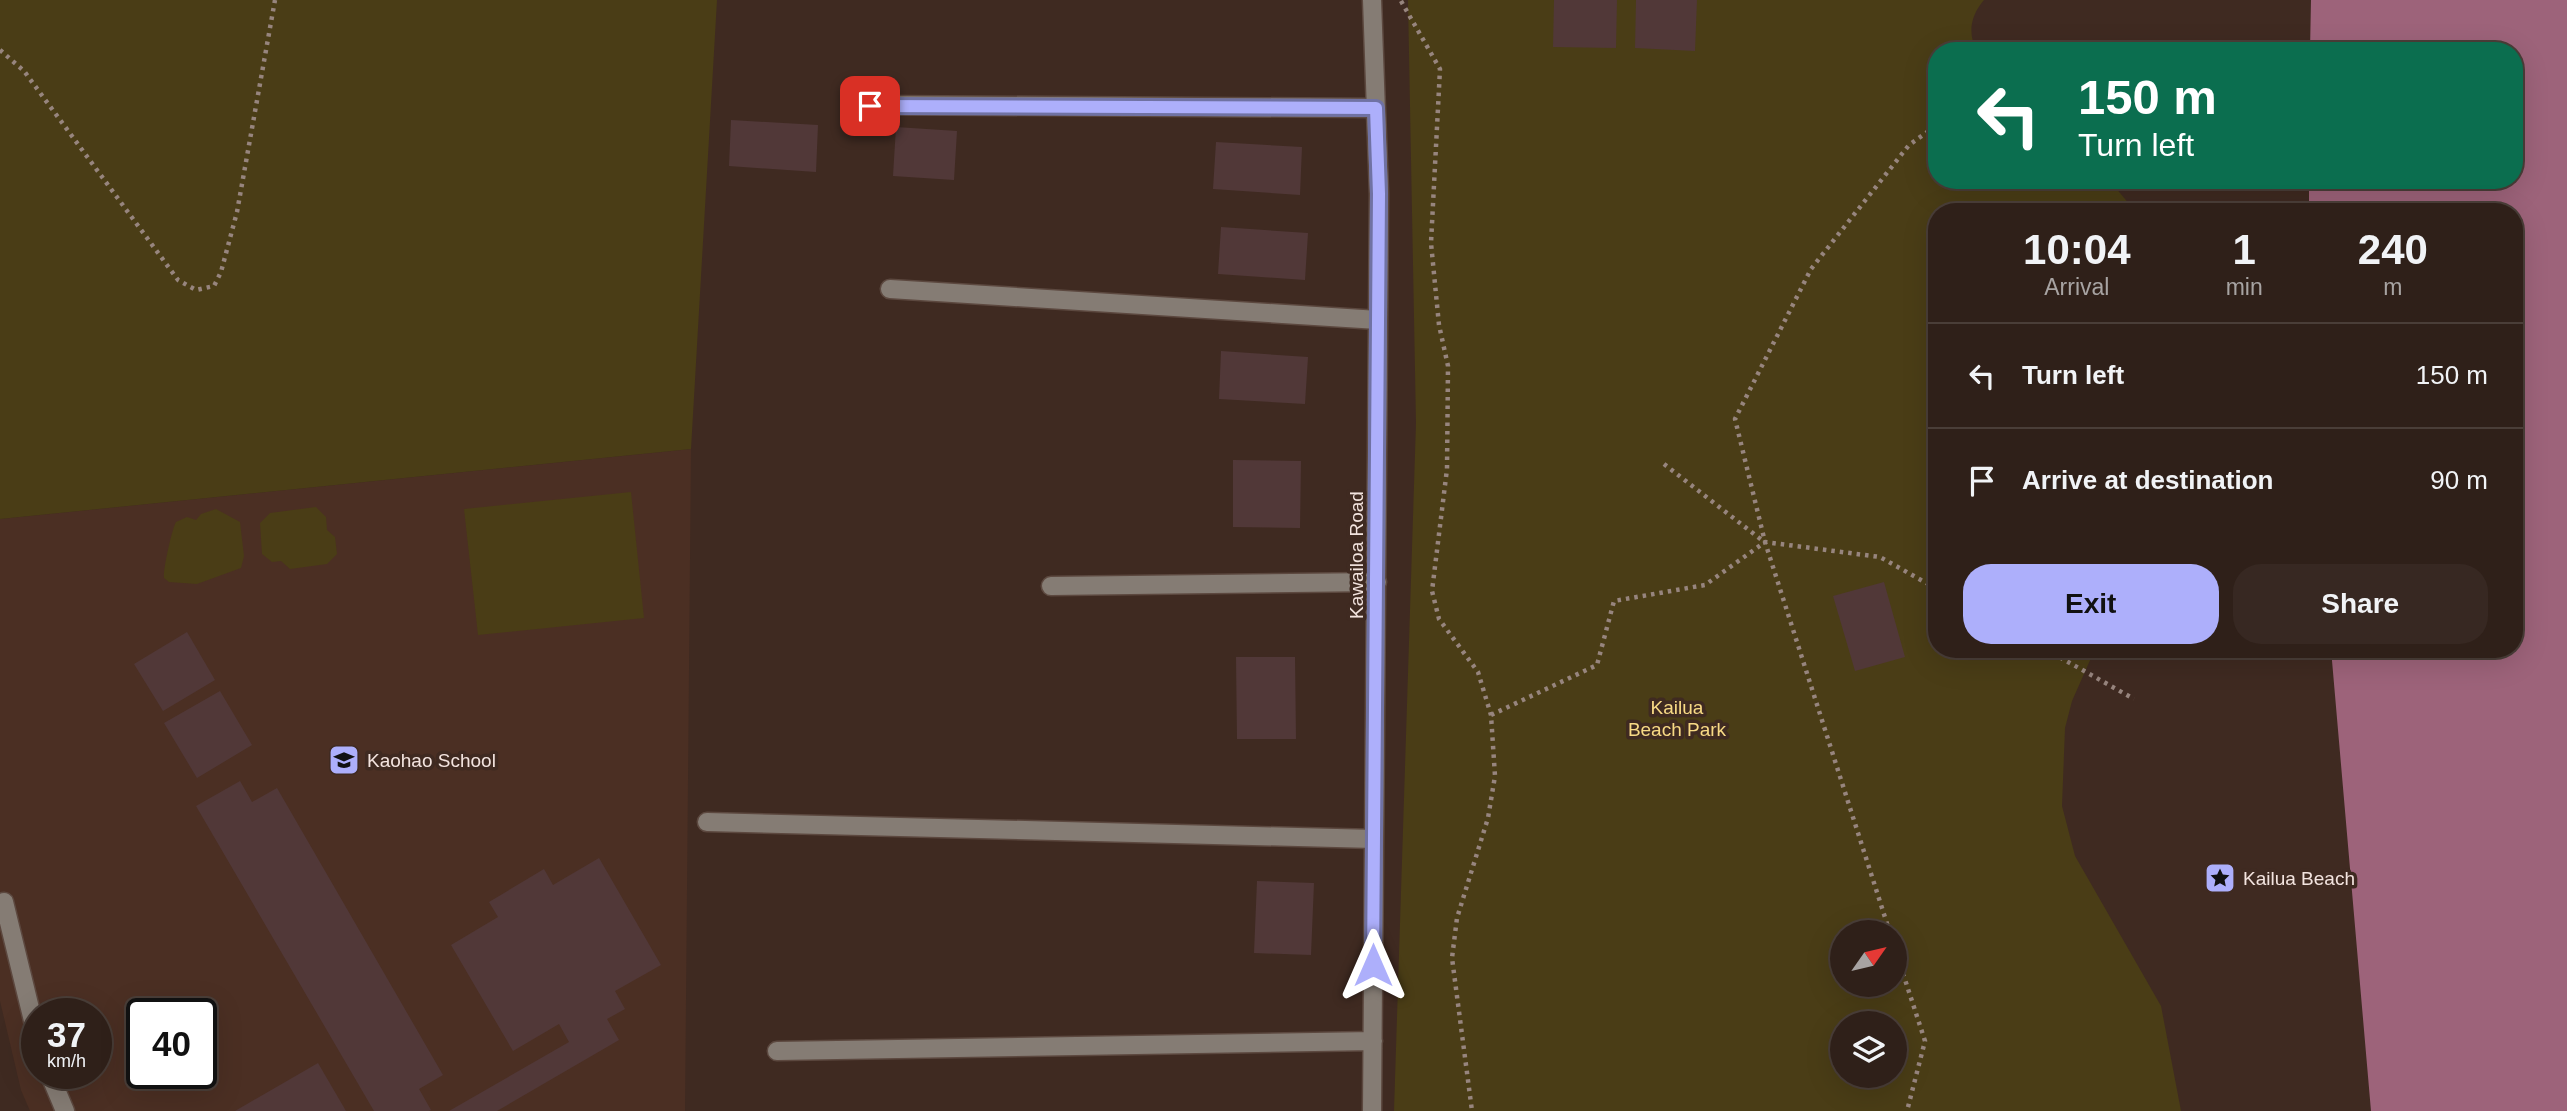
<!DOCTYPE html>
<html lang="en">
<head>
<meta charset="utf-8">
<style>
	:root { --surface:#2f2019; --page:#372822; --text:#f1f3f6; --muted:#a7a3a2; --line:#4a3e38; --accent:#adaffb }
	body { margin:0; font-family:Helvetica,sans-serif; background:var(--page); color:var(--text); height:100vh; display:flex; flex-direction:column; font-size:26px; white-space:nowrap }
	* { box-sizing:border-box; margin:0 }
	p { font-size:23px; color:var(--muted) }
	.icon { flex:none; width:38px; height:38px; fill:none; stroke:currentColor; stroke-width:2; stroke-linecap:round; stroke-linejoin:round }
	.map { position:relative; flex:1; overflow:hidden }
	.panel { position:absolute; left:1928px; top:203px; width:595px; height:455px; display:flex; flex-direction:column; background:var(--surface); border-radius:28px; box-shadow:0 7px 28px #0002,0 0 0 2px var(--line) }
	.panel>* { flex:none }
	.banner { position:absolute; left:1928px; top:42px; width:595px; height:147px; border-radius:28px; box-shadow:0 7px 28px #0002,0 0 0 2px var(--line); background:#0b6e4f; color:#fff; overflow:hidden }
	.needle { width:46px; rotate:56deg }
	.fabs { position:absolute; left:1830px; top:920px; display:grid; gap:14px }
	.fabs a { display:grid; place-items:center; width:77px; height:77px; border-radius:50%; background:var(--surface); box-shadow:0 7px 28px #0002,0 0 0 2px var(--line); font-size:35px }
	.speed { position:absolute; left:21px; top:998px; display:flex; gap:14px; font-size:35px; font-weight:700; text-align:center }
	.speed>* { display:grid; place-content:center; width:91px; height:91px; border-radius:50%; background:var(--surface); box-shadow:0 7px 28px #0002,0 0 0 2px var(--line); line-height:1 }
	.speed small { font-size:18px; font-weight:400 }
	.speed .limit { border:4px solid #111; border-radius:10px; background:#fff; color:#111 }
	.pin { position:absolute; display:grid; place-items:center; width:60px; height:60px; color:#fff; margin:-30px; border-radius:14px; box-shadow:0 4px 10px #0006 }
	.me { position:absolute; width:77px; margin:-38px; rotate:0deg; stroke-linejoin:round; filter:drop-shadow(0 0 5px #0008) }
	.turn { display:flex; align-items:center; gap:24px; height:147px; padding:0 35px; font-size:32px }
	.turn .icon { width:91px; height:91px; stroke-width:2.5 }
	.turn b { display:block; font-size:49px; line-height:60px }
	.eta { display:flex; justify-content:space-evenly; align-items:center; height:119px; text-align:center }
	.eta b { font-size:42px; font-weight:700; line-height:49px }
	.primary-button { display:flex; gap:14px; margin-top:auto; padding:14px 35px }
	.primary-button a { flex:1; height:80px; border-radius:28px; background:var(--accent); color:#111; font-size:28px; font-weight:700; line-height:80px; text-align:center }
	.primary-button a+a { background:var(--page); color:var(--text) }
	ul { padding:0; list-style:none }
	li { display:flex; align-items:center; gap:21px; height:105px; padding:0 35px; border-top:2px solid var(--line) }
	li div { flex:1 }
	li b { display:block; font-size:26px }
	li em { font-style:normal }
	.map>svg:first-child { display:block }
	.built { fill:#4b2f23; fill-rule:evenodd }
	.green { fill:#4a3d16; fill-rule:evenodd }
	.water { fill:#9d637a }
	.building { fill:#513838 }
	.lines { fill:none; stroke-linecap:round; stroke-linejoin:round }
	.minor-casing { stroke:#5c483f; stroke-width:21 }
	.path { stroke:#97857e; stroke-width:4.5; stroke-dasharray:3.5 5; stroke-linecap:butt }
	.minor { stroke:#857c74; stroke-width:18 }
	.route-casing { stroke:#7072a3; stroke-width:18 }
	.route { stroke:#adaffb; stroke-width:12 }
	.labels { text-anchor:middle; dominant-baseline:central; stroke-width:7; stroke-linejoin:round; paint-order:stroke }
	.street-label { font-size:19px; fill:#f3e4df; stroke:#3f2a21 }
	.park-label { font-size:19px; fill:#f8da85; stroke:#3f2a21 }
	.poi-label { font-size:19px; fill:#f3e4df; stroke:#3f2a21; text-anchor:start }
</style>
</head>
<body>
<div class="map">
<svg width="2567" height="1111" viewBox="0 0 2567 1111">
	<rect width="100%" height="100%" fill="#3f2a21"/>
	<path class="built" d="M691 449 685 1111H30L21 1090 0 1001V519ZM37 1013H96V1073H37ZM142 1013H201V1073H142Z"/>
	<path class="green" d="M0 0H717L691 449 0 519Z
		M1408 0H1984C1971 15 1967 33 1977 51H1937V180H2109L2136 212H1937V649H2095L2072 701 2065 728 2062 806 2075 856 2161 1006 2181 1111H1394L1416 423ZM1843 933H1895V985H1843ZM1843 1024H1895V1076H1843Z
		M631 492 644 618 478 635 464 509Z
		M316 507 326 517 327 530 335 537 337 554 327 564 290 569 281 561 272 562 262 554 260 523 270 513Z
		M216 509 240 522 244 556 241 568 197 584 169 582 164 578C163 569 172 529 176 522L187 517 196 520 201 514Z"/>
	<path class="water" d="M2311 0H2567V1111H2371L2331 649H2515V212H2309V180H2515V51H2310Z"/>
	<path class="building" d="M1554 0H1617L1616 48 1553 47Z
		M1636 0H1697L1695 51 1635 48Z
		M731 120 818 125 816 172 729 166Z
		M896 127 957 131 954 180 893 176Z
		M1216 142 1302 147 1300 195 1213 189Z
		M1221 227 1308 233 1305 280 1218 274Z
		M1221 351 1308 357 1305 404 1219 399Z
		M1233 460 1301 461 1300 528 1233 527Z
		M1884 582 1905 657 1855 671 1833 596Z
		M187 632 215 680 163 711 134 664Z
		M1236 657H1295L1296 739H1237Z
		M220 691 252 745 197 778 164 723Z
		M240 781 252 802 277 788 443 1075 419 1089 431 1110 429 1111H374L196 806Z
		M599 858 661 965 615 991 625 1009 607 1019 619 1040 497 1111H449L569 1042 559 1024 513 1051 451 945 498 917 489 902 544 869 553 885Z
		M1257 881 1314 883 1311 955 1254 953Z
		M318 1063 346 1111H235Z"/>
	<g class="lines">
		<g class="minor-casing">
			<path id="minor" d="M1372 0 1379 194 1372 1111
				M870 105 1376 108
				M890 289 1378 320
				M1051 586 1377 582
				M707 822 1374 839
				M4 902 37 1037
				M777 1051 1373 1041
				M49 1073 65 1111"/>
		</g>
		<path class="path" d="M1401 1 1440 69 1431 243 1439 325 1448 366 1447 469 1432 591 1439 619 1478 672 1491 715 1495 776 1488 818 1457 918 1452 958 1472 1111
			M0 50 24 71 178 280 196 290 214 286 221 272 237 212 275 0
			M1664 464 1763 541
			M2045 649 2134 699
			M1491 715 1597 665 1614 601 1705 585 1765 542 1880 557 1937 589
			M1890 933 1765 542 1735 419 1811 269 1909 145 1937 125
			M1895 949 1925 1041 1907 1111"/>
		<use href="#minor" class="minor"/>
	</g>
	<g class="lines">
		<g class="route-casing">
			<path id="route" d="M870 106 1376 108 1379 194 1373 965"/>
		</g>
		<use href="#route" class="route"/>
	</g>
	<defs>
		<g id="school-square" transform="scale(1.575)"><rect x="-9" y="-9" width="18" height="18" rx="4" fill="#adaffb" stroke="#3f2a21"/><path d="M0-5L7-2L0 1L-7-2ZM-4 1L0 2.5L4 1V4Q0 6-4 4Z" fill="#111"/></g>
		<g id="sight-square" transform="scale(1.575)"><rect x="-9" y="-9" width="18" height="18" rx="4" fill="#adaffb" stroke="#3f2a21"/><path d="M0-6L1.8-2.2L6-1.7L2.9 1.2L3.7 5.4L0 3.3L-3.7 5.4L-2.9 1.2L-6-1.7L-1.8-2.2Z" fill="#111"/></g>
	</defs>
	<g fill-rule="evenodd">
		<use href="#school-square" x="344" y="760"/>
		<use href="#sight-square" x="2220" y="878"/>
	</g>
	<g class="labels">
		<g class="street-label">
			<text transform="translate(1356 555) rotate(-90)">Kawailoa Road</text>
		</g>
		<g class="park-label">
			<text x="1677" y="707">Kailua<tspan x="1677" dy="22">Beach Park</tspan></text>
		</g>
		<g class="poi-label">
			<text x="367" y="760">Kaohao School</text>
			<text x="2243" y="878">Kailua Beach</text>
		</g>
	</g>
</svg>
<div class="fabs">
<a><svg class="needle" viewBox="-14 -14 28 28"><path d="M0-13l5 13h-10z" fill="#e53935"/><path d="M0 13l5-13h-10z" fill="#a7a3a2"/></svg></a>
<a><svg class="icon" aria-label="layers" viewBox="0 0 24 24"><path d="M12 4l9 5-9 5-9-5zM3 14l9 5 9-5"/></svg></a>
</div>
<div class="speed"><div>37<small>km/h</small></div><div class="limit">40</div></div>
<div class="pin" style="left:870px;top:106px;background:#d93025"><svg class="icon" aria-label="arrive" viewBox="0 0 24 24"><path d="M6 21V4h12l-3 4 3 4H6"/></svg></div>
<svg class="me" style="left:1373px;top:965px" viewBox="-20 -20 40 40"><path d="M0-17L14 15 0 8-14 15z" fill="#adaffb" stroke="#fff" stroke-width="4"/></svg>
<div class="banner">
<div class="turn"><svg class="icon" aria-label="left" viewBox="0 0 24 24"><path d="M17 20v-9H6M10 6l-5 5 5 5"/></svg><div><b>150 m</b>Turn left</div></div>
</div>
<section class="panel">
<div class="eta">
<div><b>10:04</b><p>Arrival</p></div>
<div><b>1</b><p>min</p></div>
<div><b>240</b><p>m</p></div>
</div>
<ul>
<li><svg class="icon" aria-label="left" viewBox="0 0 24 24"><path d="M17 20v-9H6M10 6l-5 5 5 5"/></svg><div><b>Turn left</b></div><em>150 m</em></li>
<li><svg class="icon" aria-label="arrive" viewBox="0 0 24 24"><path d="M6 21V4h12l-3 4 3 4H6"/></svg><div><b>Arrive at destination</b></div><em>90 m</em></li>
</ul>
<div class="primary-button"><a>Exit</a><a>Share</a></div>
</section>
</div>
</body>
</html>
